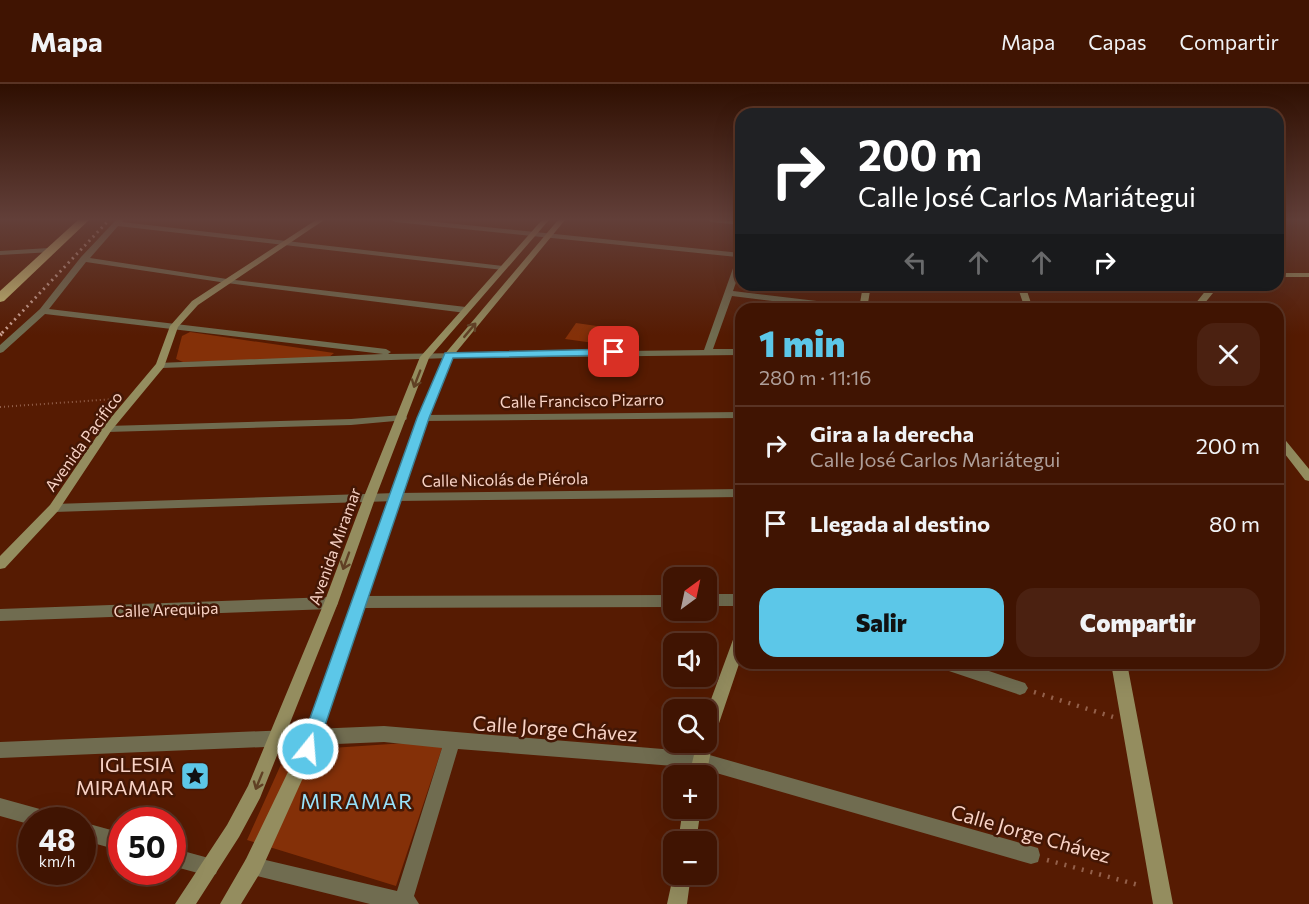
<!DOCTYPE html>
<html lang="es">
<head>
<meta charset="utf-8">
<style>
	:root { --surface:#401402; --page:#4b2111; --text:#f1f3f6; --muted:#ae9e99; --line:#593324; --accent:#5cc7e8 }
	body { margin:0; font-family:Commissioner,sans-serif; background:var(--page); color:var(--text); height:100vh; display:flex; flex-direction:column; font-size:22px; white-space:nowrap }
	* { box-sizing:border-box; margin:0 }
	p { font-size:20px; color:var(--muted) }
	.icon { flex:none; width:33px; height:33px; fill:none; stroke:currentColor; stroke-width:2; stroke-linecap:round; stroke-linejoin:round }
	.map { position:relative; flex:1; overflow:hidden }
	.side { position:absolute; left:735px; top:219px; width:549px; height:366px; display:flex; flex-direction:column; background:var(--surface); border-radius:18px; box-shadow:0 6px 24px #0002,0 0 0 2px var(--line) }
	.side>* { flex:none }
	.hud { position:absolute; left:735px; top:24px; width:549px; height:183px; border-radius:18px; box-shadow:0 6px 24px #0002,0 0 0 2px var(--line); background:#202124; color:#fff; overflow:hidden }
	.needle { width:39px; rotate:33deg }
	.controls { position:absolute; left:663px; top:483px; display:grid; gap:12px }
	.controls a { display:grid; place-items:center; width:54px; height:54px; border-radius:12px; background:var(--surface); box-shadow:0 6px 24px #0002,0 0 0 2px var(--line); font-size:30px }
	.speed { position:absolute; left:18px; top:723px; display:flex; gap:12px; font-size:30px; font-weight:700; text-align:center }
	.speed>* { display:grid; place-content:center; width:78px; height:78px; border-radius:50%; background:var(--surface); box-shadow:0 6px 24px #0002,0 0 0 2px var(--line); line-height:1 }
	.speed small { font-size:15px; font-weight:400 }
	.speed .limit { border:9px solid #d22; background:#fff; color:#111 }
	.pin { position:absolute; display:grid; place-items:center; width:51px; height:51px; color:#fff; margin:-26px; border-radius:12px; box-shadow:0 3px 9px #0006 }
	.me { position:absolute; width:66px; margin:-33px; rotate:17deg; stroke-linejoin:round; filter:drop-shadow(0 0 4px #0008) }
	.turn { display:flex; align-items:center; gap:21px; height:126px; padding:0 24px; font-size:27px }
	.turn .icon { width:78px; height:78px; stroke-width:2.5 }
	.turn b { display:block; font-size:42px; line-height:51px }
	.lanes { display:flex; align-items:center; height:57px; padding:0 24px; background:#0003; justify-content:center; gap:30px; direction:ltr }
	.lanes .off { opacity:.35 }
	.round { display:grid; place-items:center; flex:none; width:63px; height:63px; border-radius:18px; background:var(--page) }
	.head { display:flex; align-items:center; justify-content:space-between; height:102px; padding:0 24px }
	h1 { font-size:36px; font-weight:800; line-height:45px; color:var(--accent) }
	.cta { display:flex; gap:12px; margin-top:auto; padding:12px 24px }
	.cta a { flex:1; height:69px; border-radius:18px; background:var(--accent); color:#111; font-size:24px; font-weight:800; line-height:69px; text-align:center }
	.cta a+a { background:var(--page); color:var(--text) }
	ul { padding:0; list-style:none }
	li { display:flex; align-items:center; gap:18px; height:78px; padding:0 24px; border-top:2px solid var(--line) }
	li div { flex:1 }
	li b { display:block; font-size:22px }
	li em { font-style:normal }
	header { display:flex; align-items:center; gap:36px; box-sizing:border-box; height:84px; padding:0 30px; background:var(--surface); border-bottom:2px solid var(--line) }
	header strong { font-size:28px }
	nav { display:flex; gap:33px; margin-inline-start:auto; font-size:21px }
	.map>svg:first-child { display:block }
	.green { fill:#843008 }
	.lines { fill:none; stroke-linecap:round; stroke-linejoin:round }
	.path-far1 { stroke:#93604b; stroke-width:2; stroke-dasharray:1 3; stroke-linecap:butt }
	.path { stroke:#93604b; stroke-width:4.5; stroke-dasharray:2 7; stroke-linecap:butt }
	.street { fill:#706c50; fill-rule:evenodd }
	.secondary { fill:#948d5f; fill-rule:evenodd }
	.highway { fill:#c8bd75; fill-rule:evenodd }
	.rail-far1 { stroke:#cea393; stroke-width:3; stroke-dasharray:2 4; stroke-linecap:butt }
	.rail { stroke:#cea393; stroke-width:4; stroke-dasharray:2 5; stroke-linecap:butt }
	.oneway { stroke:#604024 }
	.route { fill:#5cc7e8; stroke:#3c8197; stroke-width:1.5 }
	.labels { text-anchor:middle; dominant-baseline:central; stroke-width:5; stroke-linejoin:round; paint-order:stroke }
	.street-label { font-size:16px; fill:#f9d3c6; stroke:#441705 }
	.near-street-label { font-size:20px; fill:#f9d3c6; stroke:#441705 }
	.near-poi-label { font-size:20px; fill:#f9d3c6; stroke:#441705; text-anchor:end }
	.near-neighbourhood-label { font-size:21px; letter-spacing:1.5px; fill:#98e1fa; stroke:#441705 }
</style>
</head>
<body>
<header>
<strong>Mapa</strong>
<nav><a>Mapa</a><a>Capas</a><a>Compartir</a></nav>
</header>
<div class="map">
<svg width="1309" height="820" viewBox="0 0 1309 820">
	<rect width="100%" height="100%" fill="#561b02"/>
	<path class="green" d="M576 239 625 246 616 262 565 255Z
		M190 248 334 269 328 274 183 278 176 275 182 252Z
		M435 657 442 664 396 802 247 756 287 667Z"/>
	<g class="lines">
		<path class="path-far1" d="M0 323 115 315"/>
		<path class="path" d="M1034 608 1113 633
			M1047 776 1142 802"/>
		<path class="street" d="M116 136H123L122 138 503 182 507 184 503 186 118 142 90 174 227 195 466 223 470 226 466 229 227 199 86 178 49 225 386 265 391 268 388 270 704 266 737 173 395 138 392 136H417L741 169V184L733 207 859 222 863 225H838L732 212 713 265H741V271L449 274 161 284 156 281 158 279 383 270 45 230 3 268 0 269V261L40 225 81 173Z
			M708 136 741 137V141L711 138Z
			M49 164H52V168L0 171V167Z
			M741 328V334L423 337 418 334 423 331Z
			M402 331 406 332 407 334 406 336 351 341 107 348 102 345 107 342 351 335Z
			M741 405V413L396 417 54 428 48 424 54 420 396 409Z
			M706 510H741V522H706Z
			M674 511V523L358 524 353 522 351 518 353 514 358 512Z
			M331 513 336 515 338 519 336 523 331 525 0 537V525Z
			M937 579H965L1025 599 1028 604 1025 609 1020 611 940 584Z
			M384 642 699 668 1031 762 1038 764 1040 771 1038 778 1031 780 699 684 458 665 414 812 419 820H370L253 791 246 789 244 782 246 775 253 773 397 807 442 664 384 658 0 674V658Z
			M0 714 47 727 53 730 56 736H32V741L0 732Z
			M82 738 122 749V767L82 756Z
			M172 764 216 776 218 783 216 790 209 792 172 782Z"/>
		<path class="secondary" d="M316 136H324L198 221 178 243 164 283 111 347 58 427 5 484 0 485V472L50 421 103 343 156 280 170 242 192 217Z
			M542 136H549L429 274 375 415 338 519 260 714 239 753 196 820H175L227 741 248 702 324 519 363 415 420 273Z
			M558 136H565L453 272 428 334 316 665 260 789 241 820H220L246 775 300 663 418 334 444 271Z
			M1278 189H1309V193H1278Z
			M863 201H871L867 225H859Z
			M1017 201H1025L1033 225H1025Z
			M1217 201H1228L1213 209 1200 225H1191L1207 205Z
			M1278 351 1282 352 1309 385V397L1305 396 1278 361Z
			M741 547V574L713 657 706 692H689L697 658H706V629L734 553 736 549Z
			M1111 579H1127L1173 820H1153Z
			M683 724H701L696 758H678Z
			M674 788V790H691L687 820H667Z"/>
		<path class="highway" d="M78 136H89L4 217 0 218V207Z"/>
		<path class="rail-far1" d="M2 249 109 136"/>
		<path class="rail" d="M0 251 3 248"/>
	</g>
	<defs><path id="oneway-shaft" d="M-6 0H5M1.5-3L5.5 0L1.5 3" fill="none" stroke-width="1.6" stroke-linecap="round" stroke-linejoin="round" transform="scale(1.5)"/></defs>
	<g class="oneway">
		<use href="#oneway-shaft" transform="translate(470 246) rotate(-50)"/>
		<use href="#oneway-shaft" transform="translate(417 295) rotate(111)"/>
		<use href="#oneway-shaft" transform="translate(346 477) rotate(110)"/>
		<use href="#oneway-shaft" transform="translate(259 697) rotate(112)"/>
	</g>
	<linearGradient id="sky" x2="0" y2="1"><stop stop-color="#2f0f01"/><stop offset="0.54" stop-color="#623f39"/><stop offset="1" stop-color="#623f39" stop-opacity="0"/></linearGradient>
	<rect width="1309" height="251" fill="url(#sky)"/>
	<path class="route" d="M614 265 619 268 618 271 453 274 429 334 317 665 315 671 308 674 301 671 299 665 417 334 445 269Z"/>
	<defs>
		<g id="sight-square" transform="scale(1.5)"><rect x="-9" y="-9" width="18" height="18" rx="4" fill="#5cc7e8" stroke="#441705"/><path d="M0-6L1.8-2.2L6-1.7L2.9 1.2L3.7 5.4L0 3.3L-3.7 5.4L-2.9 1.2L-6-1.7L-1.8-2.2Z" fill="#111"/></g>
	</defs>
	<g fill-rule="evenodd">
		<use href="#sight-square" x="195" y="692"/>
	</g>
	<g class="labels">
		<g class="street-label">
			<text transform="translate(582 316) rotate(-1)">Calle Francisco Pizarro</text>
			<text transform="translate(83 357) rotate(-54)">Avenida Pacifico</text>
			<text transform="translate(505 395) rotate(-1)">Calle Nicolás de Piérola</text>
			<text transform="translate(334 462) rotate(-70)">Avenida Miramar</text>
			<text transform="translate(166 525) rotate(-2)">Calle Arequipa</text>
		</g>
		<g class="near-street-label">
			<text transform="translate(555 644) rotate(4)">Calle Jorge Chávez</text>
			<text transform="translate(1031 749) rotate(16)">Calle Jorge Chávez</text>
		</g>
		<g class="near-poi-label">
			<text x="174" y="680">IGLESIA<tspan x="174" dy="23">MIRAMAR</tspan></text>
		</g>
		<g class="near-neighbourhood-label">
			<text x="357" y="716">MIRAMAR</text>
		</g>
	</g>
</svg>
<div class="controls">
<a><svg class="needle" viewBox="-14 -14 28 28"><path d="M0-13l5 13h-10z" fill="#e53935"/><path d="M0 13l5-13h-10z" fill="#ae9e99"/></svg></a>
<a><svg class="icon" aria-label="sound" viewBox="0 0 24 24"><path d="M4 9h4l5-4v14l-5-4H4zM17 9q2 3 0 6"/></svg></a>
<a><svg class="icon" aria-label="search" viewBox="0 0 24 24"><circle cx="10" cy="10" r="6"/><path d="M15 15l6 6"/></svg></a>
<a>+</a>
<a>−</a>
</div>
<div class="speed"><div>48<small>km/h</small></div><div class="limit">50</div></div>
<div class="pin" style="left:614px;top:268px;background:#d93025"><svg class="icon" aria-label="arrive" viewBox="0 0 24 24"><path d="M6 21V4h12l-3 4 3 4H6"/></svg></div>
<svg class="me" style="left:308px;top:665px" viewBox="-20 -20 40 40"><circle r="17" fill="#5cc7e8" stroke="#fff" stroke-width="3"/><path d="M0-11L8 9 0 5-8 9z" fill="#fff"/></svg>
<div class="hud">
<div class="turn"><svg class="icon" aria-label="right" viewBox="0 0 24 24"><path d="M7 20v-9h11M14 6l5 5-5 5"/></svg><div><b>200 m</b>Calle José Carlos Mariátegui</div></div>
<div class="lanes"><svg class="icon off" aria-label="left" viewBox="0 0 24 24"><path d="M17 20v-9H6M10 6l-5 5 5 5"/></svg><svg class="icon off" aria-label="ahead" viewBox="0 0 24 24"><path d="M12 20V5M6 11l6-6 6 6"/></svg><svg class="icon off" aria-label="ahead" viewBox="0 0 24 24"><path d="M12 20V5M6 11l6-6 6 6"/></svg><svg class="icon" aria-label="right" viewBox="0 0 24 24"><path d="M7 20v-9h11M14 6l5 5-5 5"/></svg></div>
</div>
<section class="side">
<div class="head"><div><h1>1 min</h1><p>280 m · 11:16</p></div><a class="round"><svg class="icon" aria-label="close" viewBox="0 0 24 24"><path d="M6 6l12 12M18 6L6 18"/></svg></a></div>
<ul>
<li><svg class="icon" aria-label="right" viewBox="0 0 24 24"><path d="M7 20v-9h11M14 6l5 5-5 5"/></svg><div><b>Gira a la derecha</b><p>Calle José Carlos Mariátegui</p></div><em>200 m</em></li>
<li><svg class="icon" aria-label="arrive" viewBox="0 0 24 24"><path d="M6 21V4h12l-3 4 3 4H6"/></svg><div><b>Llegada al destino</b></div><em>80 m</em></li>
</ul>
<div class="cta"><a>Salir</a><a>Compartir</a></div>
</section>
</div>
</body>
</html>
